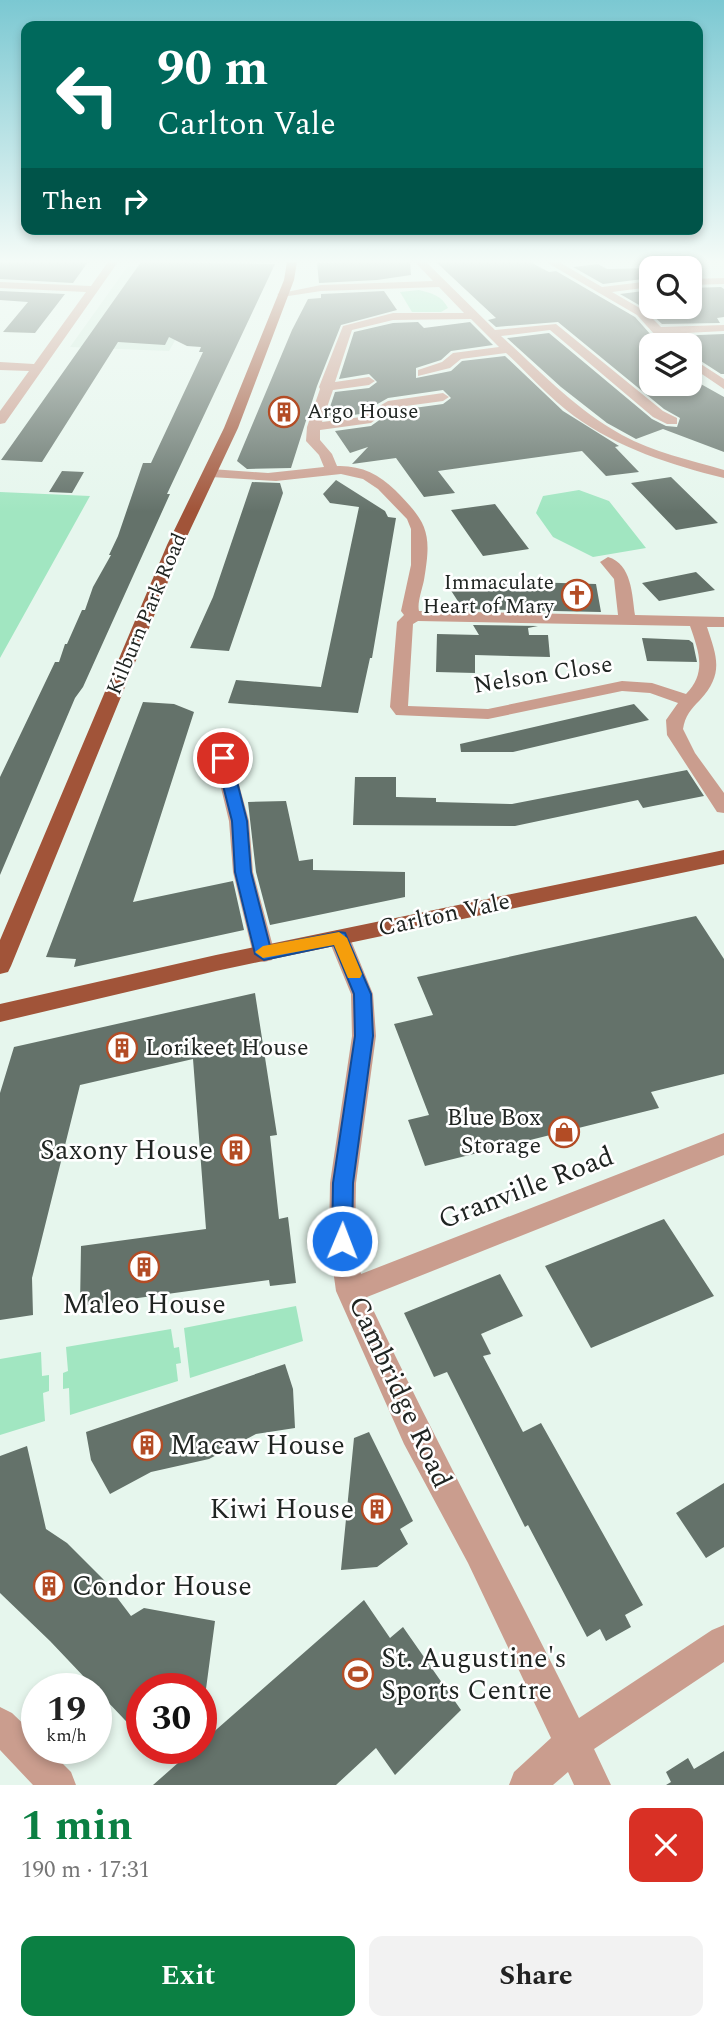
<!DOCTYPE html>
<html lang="en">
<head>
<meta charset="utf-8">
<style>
	:root { --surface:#fff; --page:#f2f2f2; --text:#222; --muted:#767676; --accent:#0b8043 }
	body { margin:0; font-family:Spectral,serif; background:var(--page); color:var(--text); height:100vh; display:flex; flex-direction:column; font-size:26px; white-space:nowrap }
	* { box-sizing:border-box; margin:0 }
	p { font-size:23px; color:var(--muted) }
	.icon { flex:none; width:38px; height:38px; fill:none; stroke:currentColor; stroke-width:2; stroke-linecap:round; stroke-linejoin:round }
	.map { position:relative; height:1785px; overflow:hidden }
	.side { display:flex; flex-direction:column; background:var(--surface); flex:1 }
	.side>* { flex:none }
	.guide { position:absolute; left:21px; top:21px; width:682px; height:214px; border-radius:14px; box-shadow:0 4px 10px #0003; background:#00695c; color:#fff; overflow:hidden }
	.buttons { position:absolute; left:639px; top:256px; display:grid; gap:14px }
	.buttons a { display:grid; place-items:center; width:63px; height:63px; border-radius:14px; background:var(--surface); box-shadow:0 4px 10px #0003; font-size:35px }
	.speed { position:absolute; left:21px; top:1673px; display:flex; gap:14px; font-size:35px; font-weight:700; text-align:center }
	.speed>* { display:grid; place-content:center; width:91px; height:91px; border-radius:50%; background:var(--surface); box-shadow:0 4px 10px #0003; line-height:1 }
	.speed small { font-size:18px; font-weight:400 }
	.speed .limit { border:10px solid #d22; background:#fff; color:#111 }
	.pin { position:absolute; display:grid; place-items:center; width:60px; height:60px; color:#fff; margin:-30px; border:4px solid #fff; border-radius:50%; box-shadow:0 2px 7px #0007 }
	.me { position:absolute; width:77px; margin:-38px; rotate:1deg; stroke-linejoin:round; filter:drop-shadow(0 0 5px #0008) }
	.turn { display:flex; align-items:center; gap:24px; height:147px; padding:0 21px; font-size:32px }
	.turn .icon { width:91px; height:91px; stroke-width:2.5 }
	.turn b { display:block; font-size:49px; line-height:60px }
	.then { display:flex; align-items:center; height:66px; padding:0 21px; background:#0003; gap:14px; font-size:26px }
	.round { display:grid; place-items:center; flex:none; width:74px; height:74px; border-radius:14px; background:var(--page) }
	.headline { display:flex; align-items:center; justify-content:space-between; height:119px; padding:0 21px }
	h1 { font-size:42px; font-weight:700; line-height:52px; color:var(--accent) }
	.primary-button { display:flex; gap:14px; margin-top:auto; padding:14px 21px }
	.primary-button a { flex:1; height:80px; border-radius:14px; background:var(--accent); color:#fff; font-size:28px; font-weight:700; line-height:80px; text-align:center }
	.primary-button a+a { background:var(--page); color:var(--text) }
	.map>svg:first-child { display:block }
	.built { fill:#d3ebdd }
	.green { fill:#a1e6c1 }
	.building { fill:#64726a }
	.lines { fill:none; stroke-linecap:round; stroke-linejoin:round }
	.minor { fill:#ca9d8e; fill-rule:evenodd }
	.major { fill:#a15439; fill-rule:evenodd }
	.route { fill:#1a73e8; stroke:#114b97; stroke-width:2 }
	.slow { fill:#f59e0b }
	.labels { text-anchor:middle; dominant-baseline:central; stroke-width:5; stroke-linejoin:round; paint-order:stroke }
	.far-poi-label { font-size:21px; fill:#202522; stroke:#fff; text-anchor:start }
	.far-street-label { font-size:21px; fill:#202522; stroke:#fff }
	.street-label { font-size:24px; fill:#202522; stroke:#fff }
	.poi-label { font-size:24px; fill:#202522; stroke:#fff; text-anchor:start }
	.near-poi-label { font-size:28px; fill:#202522; stroke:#fff; text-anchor:start }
	.near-street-label { font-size:28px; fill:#202522; stroke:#fff }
</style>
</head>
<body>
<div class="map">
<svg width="724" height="1785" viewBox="0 0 724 1785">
	<rect width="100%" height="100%" fill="#e6f6ed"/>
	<path class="built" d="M218 265 169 351 70 347 128 266Z"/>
	<path class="green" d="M419 290C432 293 442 296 448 308L441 312H412L400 292Z
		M579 490 609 501 646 548 593 557 553 537 536 513 543 496Z
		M0 492 90 496 0 658Z
		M296 1306 303 1341 190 1378 184 1328Z
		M171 1329 174 1348 179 1347 181 1363 176 1364 178 1381 70 1415 69 1388 63 1389V1373L68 1371 66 1347Z
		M41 1352 42 1376 49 1375V1391L43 1393 45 1421 0 1435V1359Z"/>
	<path class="building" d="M0 262H88L73 283 0 279Z
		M141 262 275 264 167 494H170L83 687 75 698 0 875V777L55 662H59L65 644H67L82 610H85L93 587 111 555H109L118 536 143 463H151L203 352H199L201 347 187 346 169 337 165 345 118 342 42 462 1 460Z
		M410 262 411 275 377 280 319 283 317 263Z
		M436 262H530L549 272 556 271 635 317 660 345H651V383H699L724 397V452L663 429 636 439 607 423 561 387 507 338 549 333 652 419 666 426 677 427 680 418 664 409 558 322 496 327 488 320 496 318Z
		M598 264 607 269 651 268V278L603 284 573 267Z
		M690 288 721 287 724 289V317L717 318 720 323 662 324 646 309 620 294 651 290V306H690Z
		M0 291 65 294 35 333 3 332 28 302 0 300Z
		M384 291 397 310 341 325 317 386 291 468 247 469 237 461 292 330 308 299 321 298V294Z
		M418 322 424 328 470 322 493 345 451 351 441 360 416 368V378L451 371 462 361 505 356 563 411 619 446 615 447 639 472 606 476 582 451 438 471 455 493 424 497 396 458 352 464 368 447 350 453 335 431 371 426 392 411 443 404 451 398 443 390 388 398 360 414 326 419 335 392 369 388 377 382 369 374 339 379 354 332 393 323Z
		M724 334V374H721L690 354V345H680L673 336Z
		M62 471 84 472 72 493 49 492Z
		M671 477 718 523 676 530 631 483Z
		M336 480 385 511 388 517 396 518 372 658H370L358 713 228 703 236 680 321 687 359 507 330 503 323 494Z
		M252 482 280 483 283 493 229 651 190 648 213 597Z
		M495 504 529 549 483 556 451 510Z
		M696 572 715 590 659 601 642 583Z
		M492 581 596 584 601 612 463 609 450 589Z
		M473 625 538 626 528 628 529 635H548L550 657 475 655V673L436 672 437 634 479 635Z
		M642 638 689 640 693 643 697 662 647 661Z
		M143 702 174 704 194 712 133 902 233 881 244 930 74 967 76 959 46 957Z
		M634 704 649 720 513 752H461L460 744Z
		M687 770 704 796 643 808 638 800 515 826 353 825 355 777H396V797L436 798V802L512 804Z
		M286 801 299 861 313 859V870L405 872V897L270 925 256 872 248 802Z
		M696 916 724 959V1074L651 1092 659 1108 425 1166 408 1120 429 1115 394 1024 433 1015 417 977Z
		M255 993 277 1135 270 1136 279 1219 288 1217 296 1283 270 1286 269 1280 80 1306 81 1246 206 1229 193 1059 80 1085 32 1278 33 1315 0 1320V1093L14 1047Z
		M664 1219 714 1296 591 1348 545 1266Z
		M500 1274 523 1316 481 1334 491 1354 483 1356 523 1432 541 1423 643 1605 625 1615 631 1627 606 1641 600 1629 587 1637 528 1525 525 1527 447 1372 434 1377 404 1313Z
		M285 1364 293 1389 295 1428 256 1434 209 1459 151 1472 110 1494 91 1460 86 1432Z
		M369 1432 413 1521 400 1529 408 1544 377 1567 341 1570 354 1438Z
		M27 1446 46 1529 67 1543 103 1579 131 1616 144 1608 215 1621 206 1689H142V1738L50 1641 0 1593V1456Z
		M724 1483V1547L706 1558 676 1513Z
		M364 1600 390 1638 403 1627 461 1710 395 1775 376 1748 336 1785H153L195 1748H201V1743Z
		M724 1751V1785H666L671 1782 666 1772 688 1758 694 1769Z"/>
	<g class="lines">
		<path class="minor" d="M108 262H118L5 423 0 424V411L29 371 0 370V362L34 364 86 292 0 288V282L91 286Z
			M415 262H426L495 330 556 324 663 411 677 418V424H667L653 417 550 330 501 336C540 371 576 410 622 435 653 452 690 460 724 470V478C671 465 618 448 574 416 549 398 528 373 506 353L461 359 450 368 418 376V370L442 362 453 353 499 347 471 319 393 320 352 330 335 382 369 377 375 381 369 385 333 390 322 422 361 417 388 401 443 393 449 397 443 401 391 408 371 423 320 430V440L332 454 337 466C360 465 379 474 395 490 428 523 432 533 424 580 422 590 417 603 419 611L618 615 614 579 600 562 608 557C632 564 632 595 635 615L724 617V627H707C717 657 724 674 700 700 691 709 685 716 683 729L695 753 724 793V813L717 812 667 735 666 720 678 703 650 693 622 691 488 719 396 715 390 707 397 622 404 615 401 611 411 565V529L407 519 378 489 363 479 341 474 276 481 211 477 204 473 211 469 268 473 324 467 319 455 306 441 307 427 320 389 319 387 343 326 393 313H464L439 287 321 291 282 297 277 294 321 285 433 281ZM418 621 690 626C699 652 707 672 686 694L652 683 622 681 488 709 408 706 413 624Z
			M546 262H559L602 287 651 281V287L612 292 645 311 661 327 724 325V331L667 334 677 345H664L637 315Z
			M724 278V284L690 285V279Z
			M690 357 724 379V389L690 366Z
			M223 753 232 759 249 821 253 872 275 954 272 960 264 962 256 960 253 954 233 872 229 821 214 759Z
			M339 930 347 932 350 938 373 994 376 1036 356 1183 355 1241 361 1274 724 1133V1155L367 1297C434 1439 509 1577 579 1718L712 1630 724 1625V1662L594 1749 611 1785H574L568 1772 553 1785H509L514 1772 551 1738 468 1563 404 1444 336 1291 329 1241 330 1183 352 1036 351 994 328 938 331 932Z
			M0 1707 12 1713 37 1737V1748H47L71 1772 76 1785H33L0 1750Z"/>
		<path class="major" d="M287 262H297L294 280 238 428 183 545 11 966 8 972 0 974V940L167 545 224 428 284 280Z
			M724 850V864L216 971 0 1022V1004L216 955Z"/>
	</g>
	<linearGradient id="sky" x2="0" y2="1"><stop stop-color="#7bc8d2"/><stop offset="0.51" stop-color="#f4fbf7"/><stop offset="1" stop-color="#f4fbf7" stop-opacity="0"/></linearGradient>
	<rect width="724" height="512" fill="url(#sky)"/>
	<path class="route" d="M223 754 231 758 247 821 251 872 270 946 339 932 345 933 371 994 373 1036 353 1183 352 1241 349 1248 342 1251 335 1248 332 1241 333 1183 355 1036 354 994 334 945 264 960 255 954 235 872 232 821 216 758Z"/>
	<path class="slow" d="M339 932 347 938 362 974 360 978H348L334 945 263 958 255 952 263 946Z"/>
	<defs>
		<g id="building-ring" transform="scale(1.575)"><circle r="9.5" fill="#fff" stroke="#b34c25" stroke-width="1.5"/><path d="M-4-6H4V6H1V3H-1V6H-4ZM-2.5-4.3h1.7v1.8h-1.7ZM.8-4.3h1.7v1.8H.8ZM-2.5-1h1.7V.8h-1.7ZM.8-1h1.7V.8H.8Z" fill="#b34c25"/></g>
		<g id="church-ring" transform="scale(1.575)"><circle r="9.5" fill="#fff" stroke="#b34c25" stroke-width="1.5"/><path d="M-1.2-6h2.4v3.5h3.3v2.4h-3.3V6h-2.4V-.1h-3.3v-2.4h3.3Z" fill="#b34c25"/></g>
		<g id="shop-ring" transform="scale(1.575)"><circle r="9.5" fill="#fff" stroke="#b34c25" stroke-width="1.5"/><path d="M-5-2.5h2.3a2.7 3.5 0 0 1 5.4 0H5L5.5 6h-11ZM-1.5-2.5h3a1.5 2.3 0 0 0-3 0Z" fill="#b34c25"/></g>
		<g id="stadium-ring" transform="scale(1.575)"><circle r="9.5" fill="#fff" stroke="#b34c25" stroke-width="1.5"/><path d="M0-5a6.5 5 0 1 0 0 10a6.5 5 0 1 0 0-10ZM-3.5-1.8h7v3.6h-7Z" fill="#b34c25"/></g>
	</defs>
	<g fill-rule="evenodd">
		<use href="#building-ring" x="284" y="412"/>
		<use href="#church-ring" x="577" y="595"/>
		<use href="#building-ring" x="122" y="1048"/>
		<use href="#shop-ring" x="564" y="1132"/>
		<use href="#building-ring" x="236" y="1150"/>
		<use href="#building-ring" x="144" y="1267"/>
		<use href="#building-ring" x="147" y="1445"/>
		<use href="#building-ring" x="377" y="1509"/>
		<use href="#building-ring" x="49" y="1586"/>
		<use href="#stadium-ring" x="358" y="1674"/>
	</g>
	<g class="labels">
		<g class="far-poi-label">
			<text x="307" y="412">Argo House</text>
			<text x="554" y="583" text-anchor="end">Immaculate<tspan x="554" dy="24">Heart of Mary</tspan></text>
		</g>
		<g class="far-street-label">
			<text transform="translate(147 614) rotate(-67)">Kilburn Park Road</text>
		</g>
		<g class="street-label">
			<text transform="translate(543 675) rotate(-9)">Nelson Close</text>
			<text transform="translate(444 915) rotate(-12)">Carlton Vale</text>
		</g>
		<g class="poi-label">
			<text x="145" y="1048">Lorikeet House</text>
			<text x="541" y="1118" text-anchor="end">Blue Box<tspan x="541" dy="28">Storage</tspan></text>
		</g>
		<g class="near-poi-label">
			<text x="213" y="1150" text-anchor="end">Saxony House</text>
			<text x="144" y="1304" text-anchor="middle">Maleo House</text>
			<text x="170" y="1445">Macaw House</text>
			<text x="354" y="1509" text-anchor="end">Kiwi House</text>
			<text x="72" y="1586">Condor House</text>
			<text x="381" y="1658">St. Augustine's<tspan x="381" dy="32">Sports Centre</tspan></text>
		</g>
		<g class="near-street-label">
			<text transform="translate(526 1188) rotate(-21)">Granville Road</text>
			<text transform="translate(400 1392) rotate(65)">Cambridge Road</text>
		</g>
	</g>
</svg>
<div class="buttons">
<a><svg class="icon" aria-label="search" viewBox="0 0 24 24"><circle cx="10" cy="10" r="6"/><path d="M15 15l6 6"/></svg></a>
<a><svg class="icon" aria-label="layers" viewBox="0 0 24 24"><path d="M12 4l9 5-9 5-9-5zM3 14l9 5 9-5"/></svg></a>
</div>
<div class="speed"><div>19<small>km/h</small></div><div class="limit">30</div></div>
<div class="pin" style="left:223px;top:758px;background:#d93025"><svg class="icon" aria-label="arrive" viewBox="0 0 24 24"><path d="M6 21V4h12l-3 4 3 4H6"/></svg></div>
<svg class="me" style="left:342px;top:1241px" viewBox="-20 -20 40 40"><circle r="17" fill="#1a73e8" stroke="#fff" stroke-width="3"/><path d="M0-11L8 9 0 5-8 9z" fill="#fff"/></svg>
<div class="guide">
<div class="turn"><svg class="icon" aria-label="left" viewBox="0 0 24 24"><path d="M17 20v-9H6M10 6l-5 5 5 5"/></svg><div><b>90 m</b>Carlton Vale</div></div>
<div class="then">Then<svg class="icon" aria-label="right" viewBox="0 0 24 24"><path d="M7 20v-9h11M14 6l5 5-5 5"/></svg></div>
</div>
</div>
<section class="side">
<div class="headline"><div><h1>1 min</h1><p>190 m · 17:31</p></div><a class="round" style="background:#d93025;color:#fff"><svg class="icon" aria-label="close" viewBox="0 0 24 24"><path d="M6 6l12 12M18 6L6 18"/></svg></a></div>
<div class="primary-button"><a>Exit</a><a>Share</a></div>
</section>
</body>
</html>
